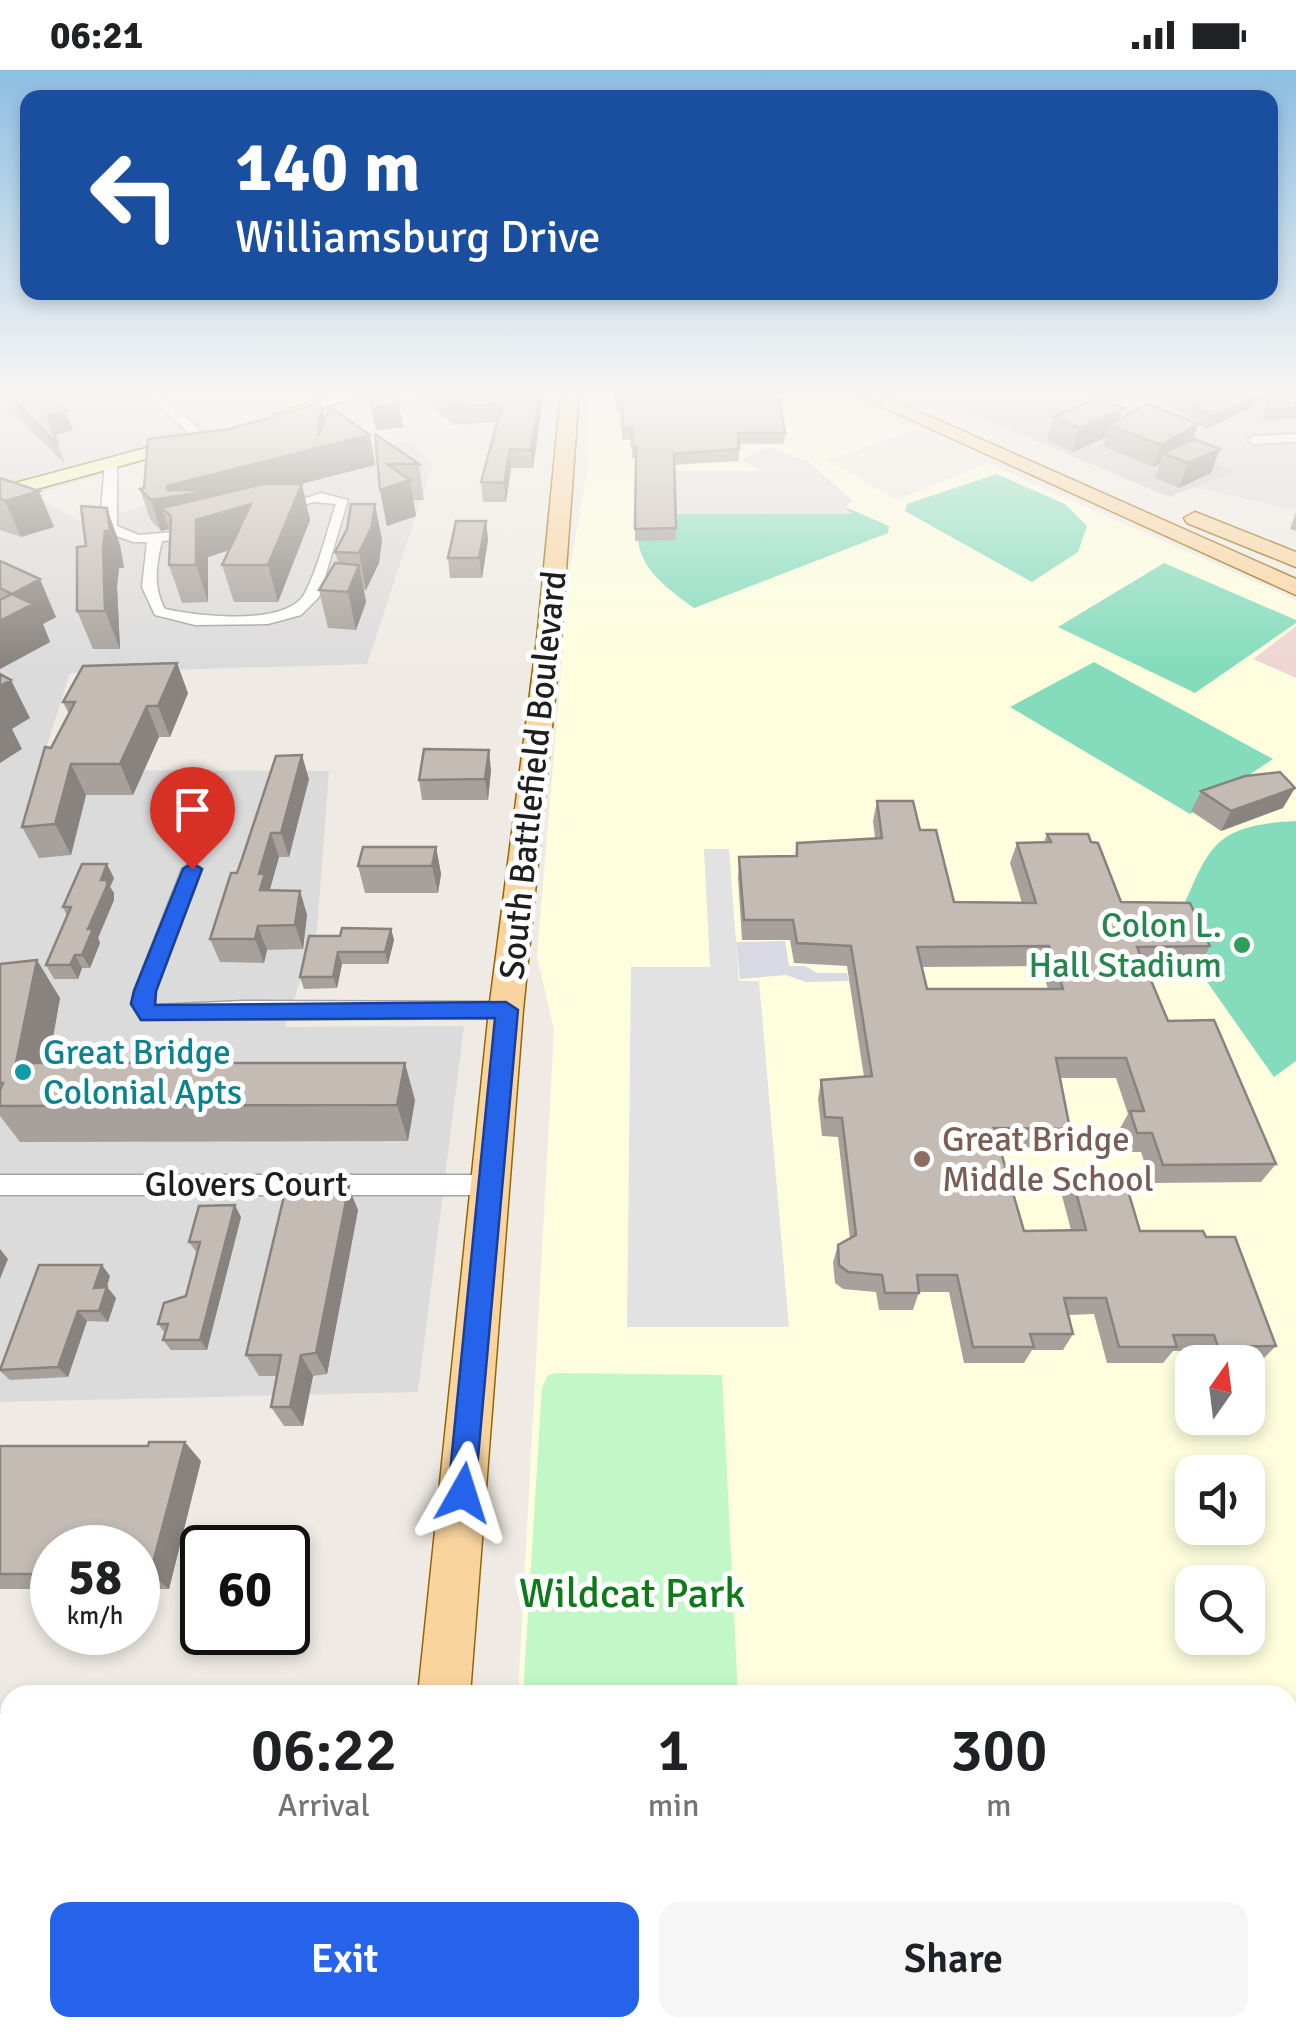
<!DOCTYPE html>
<html lang="en">
<head>
<meta charset="utf-8">
<style>
	:root { --surface:#fff; --page:#f6f6f6; --text:#202124; --muted:#757577; --accent:#2563eb }
	body { margin:0; font-family:Signika,sans-serif; background:var(--page); color:var(--text); height:100vh; display:flex; flex-direction:column; font-size:38px; white-space:nowrap }
	* { box-sizing:border-box; margin:0 }
	p { font-size:32px; color:var(--muted) }
	.icon { flex:none; width:55px; height:55px; fill:none; stroke:currentColor; stroke-width:2; stroke-linecap:round; stroke-linejoin:round }
	.map { position:relative; flex:1; overflow:hidden }
	.sheet { position:absolute; left:0px; top:1615px; width:1298px; height:352px; display:flex; flex-direction:column; background:var(--surface); border-radius:30px 30px 0 0; box-shadow:0 5px 15px #0003 }
	.sheet>* { flex:none }
	.banner { position:absolute; left:20px; top:20px; width:1258px; height:210px; border-radius:20px; box-shadow:0 5px 15px #0003; background:#1a4fa0; color:#fff; overflow:hidden }
	.needle { width:65px; rotate:14deg }
	.buttons { position:absolute; left:1175px; top:1275px; display:grid; gap:20px }
	.buttons a { display:grid; place-items:center; width:90px; height:90px; border-radius:20px; background:var(--surface); box-shadow:0 5px 15px #0003; font-size:50px }
	.speed { position:absolute; left:30px; top:1455px; display:flex; gap:20px; font-size:50px; font-weight:700; text-align:center }
	.speed>* { display:grid; place-content:center; width:130px; height:130px; border-radius:50%; background:var(--surface); box-shadow:0 5px 15px #0003; line-height:1 }
	.speed small { font-size:25px; font-weight:400 }
	.speed .limit { border:5px solid #111; border-radius:15px; background:#fff; color:#111 }
	.pin { position:absolute; display:grid; place-items:center; width:85px; height:85px; color:#fff; margin:-102px -42px; border-radius:50% 50% 50% 0; rotate:-45deg; box-shadow:0 0 10px #0007 }
	.pin .icon { rotate:45deg }
	.me { position:absolute; width:110px; margin:-55px; rotate:6deg; stroke-linejoin:round; filter:drop-shadow(0 0 8px #0008) }
	.turn { display:flex; align-items:center; gap:35px; height:210px; padding:0 50px; font-size:45px }
	.turn .icon { width:130px; height:130px; stroke-width:2.5 }
	.turn b { display:block; font-size:70px; line-height:85px }
	.eta { display:flex; justify-content:space-evenly; align-items:center; height:170px; text-align:center }
	.eta b { font-size:60px; font-weight:600; line-height:70px }
	.action { display:flex; gap:20px; margin-top:auto; padding:20px 50px }
	.action a { flex:1; height:115px; border-radius:20px; background:var(--accent); color:#fff; font-size:40px; font-weight:600; line-height:115px; text-align:center }
	.action a+a { background:var(--page); color:var(--text) }
	.status { display:flex; justify-content:space-between; align-items:center; height:70px; padding:0 50px; background:var(--surface); direction:ltr }
	.status svg { height:28px; fill:currentColor }
	.map>svg:first-child { display:block }
	.residential { fill:#dcdbdb }
	.commercial { fill:#efd5d4 }
	.education { fill:#fefede; fill-rule:evenodd }
	.religious { fill:#ccc }
	.park { fill:#c2f8c8 }
	.pitch { fill:#84dcbc }
	.parking { fill:#e2e2e2 }
	.plaza { fill:#d9d9e4 }
	.lines { fill:none; stroke-linecap:round; stroke-linejoin:round }
	.minor-casing { stroke:#a5a5a5; stroke-width:3 }
	.secondary-casing { stroke:#657208; stroke-width:3 }
	.primary-casing { stroke:#946704; stroke-width:3 }
	.minor { fill:#fff; fill-rule:evenodd }
	.secondary { fill:#f3f8b9; fill-rule:evenodd }
	.primary { fill:#f9d49f; fill-rule:evenodd }
	.wall { fill:#a8a19b; fill-rule:evenodd }
	.shaded-wall { fill:#88837e }
	.building { fill:#c3bbb4; stroke:#88837e; stroke-width:2.5; fill-rule:evenodd }
	.route { fill:#2563eb; stroke:#184099; stroke-width:2.5 }
	.leisure-dot { fill:#2e9e5b; stroke:#fff; stroke-width:4 }
	.culture-dot { fill:#0f9aa8; stroke:#fff; stroke-width:4 }
	.education-dot { fill:#8d6e63; stroke:#fff; stroke-width:4 }
	.labels { text-anchor:middle; dominant-baseline:central; stroke-width:10; stroke-linejoin:round; paint-order:stroke }
	.street-label { font-size:35px; fill:#1e1e1e; stroke:#fff }
	.leisure-label { font-size:35px; fill:#27864d; stroke:#fff; text-anchor:end }
	.culture-label { font-size:35px; fill:#0d838f; stroke:#fff; text-anchor:start }
	.education-label { font-size:35px; fill:#785e54; stroke:#fff; text-anchor:start }
	.near-park-label { font-size:42px; fill:#0e7a19; stroke:#fff }
</style>
</head>
<body>
<div class="status"><b>06:21</b><svg viewBox="0 0 49 12"><path d="M0 12V9h3v3zM5 12V6h3v6zM10 12V3h3v9zM15 12V0h3v12zM26 1h20v11H26zM47 4h2v5h-2z"/></svg></div>
<div class="map">
<svg width="1296" height="1966" viewBox="0 0 1296 1966">
	<rect width="100%" height="100%" fill="#efebe4"/>
	<path class="residential" d="M0 322H163L219 369 33 425 81 452 409 371 433 394 367 594 70 603 39 700 329 701 317 860 285 957 464 956 418 1322 0 1332Z
		M1148 322H1296V440L1192 417 1235 401 1046 330Z
		M1288 1870H1296V1966H1100L1097 1958H1288Z"/>
	<path class="commercial" d="M1296 556V608L1253 589Z"/>
	<path class="education" d="M588 322H832L914 360 828 390 897 430 987 393 1296 530V556L1253 589 1296 608V1780L1288 1781V1625H518L554 960 537 886 569 505 587 402ZM1192 1292H1248V1348H1192ZM1192 1402H1248V1458H1192ZM1192 1512H1248V1568H1192Z"/>
	<path class="religious" d="M1046 329 1236 401 1169 427 949 334Z
		M485 1958H1097L1100 1966H485Z"/>
	<path class="park" d="M556 1303 722 1305 738 1625H523L542 1318 548 1305Z"/>
	<path class="pitch" d="M997 404 1065 434 1087 456 1078 482 1032 512 905 441 907 434Z
		M845 437 889 456 888 463 694 538C658 512 631 492 638 444L850 443Z
		M1164 493 1296 550V553L1195 623 1058 557Z
		M1094 592 1273 689 1190 744 1010 637Z
		M1296 751V991L1274 1007 1198 899 1177 850C1210 779 1209 755 1296 751Z"/>
	<path class="parking" d="M769 377 808 391 853 431 845 437 852 444H675V401H762L742 390Z
		M704 779H729L739 911H759L789 1257H627L631 897H710Z
		M550 1958 610 1961 617 1958H1059L1062 1966H546Z"/>
	<path class="plaza" d="M785 871 789 896H805L817 903H847L849 911 806 912 786 905 740 909 736 872Z"/>
	<g class="lines">
		<g class="minor-casing">
			<path id="minor" d="M143 322H157L206 365V371H198Z
				M1296 364V372L1254 374 1248 370 1254 366Z
				M111 389 117 393V456L139 465 197 460 204 464 197 468 162 471C156 494 153 518 165 539 198 546 287 557 305 523 319 496 326 463 336 434L313 432 280 443 273 439 321 423 348 430 319 527 301 545 268 554 195 555 155 545 142 517 147 472H133L106 462 100 451 105 393Z
				M192 792 202 799 156 921 155 935 244 931 506 932 517 940 506 948 141 950 131 934 134 921 182 799Z
				M0 1105H492L501 1108 504 1115 501 1122 492 1125H0Z
				M1288 1811H1296V1847H1288Z"/>
		</g>
		<g class="secondary-casing">
			<path id="secondary" d="M344 322H373L282 350 273 345Z
				M187 367 196 372 193 376 0 429V417Z"/>
		</g>
		<g class="primary-casing">
			<path id="primary" d="M561 322H579L561 569 523 940 470 1625H418L489 940 537 569Z
				M850 322H875L1296 509V525Z
				M1195 442 1296 482V497L1187 453 1184 448Z
				M382 1958H442L441 1966H381Z"/>
		</g>
		<use href="#minor" class="minor"/>
		<use href="#secondary" class="secondary"/>
		<use href="#primary" class="primary"/>
	</g>
	<path class="wall" d="M0 322H46L66 341 73 360 54 365 66 395 0 329Z
		M367 322H396L403 357 376 360Z
		M417 322H541L542 335 533 398H511L506 432H483L481 412 497 352 454 355 418 325Z
		M616 322 785 363 784 374H739V391L674 395 676 470 635 471 636 388H632V370H622V344L616 340Z
		M1189 322H1296V349L1262 350 1270 330 1267 329 1207 359 1173 336 1177 324Z
		M321 333 325 350 370 365 375 395 301 414 310 450 278 532H234L222 495 229 480 208 487V532L182 533 169 495 171 465 169 459 161 461 150 449 140 419 144 418 229 359Z
		M1053 347 1120 349 1198 354 1193 369 1211 403 1179 418 1155 408 1160 393 1153 397 1103 376 1106 367 1073 382 1047 371Z
		M375 364 419 394 424 430H413L416 446 387 456 380 420Z
		M0 408 54 457 21 467 0 460Z
		M1296 442V461L1290 459Z
		M486 451 488 470 482 508H450L448 488Z
		M382 470 379 493 366 520H364L366 532 356 560 328 558 319 520 338 493 335 482Z
		M120 475 124 498H119L117 516 120 579H93L77 541Z
		M0 491 56 547 43 554 50 572 0 599Z
		M188 623 170 667H159L133 725H86L71 785 39 788 22 757 51 678 69 644 63 632Z
		M491 700 488 730H422L419 710Z
		M309 709 289 787H279L270 819 271 820 300 821 307 845 303 879 267 880 264 893 220 892 210 869 237 803Z
		M1201 721 1283 738 1221 761 1191 741Z
		M877 731 920 760 954 832 1022 833 1010 793 1017 773 1044 772 1047 764 1121 832 1210 876 1199 896H1145L1168 951 1276 1094 1261 1112 1151 1113 1141 1082H1126L1119 1060 1128 1044 1116 1008H1060L1070 1059 1060 1078 1000 1077 1024 1161 1071 1160 1061 1122 1071 1103 1140 1161 1206 1167 1276 1276 1260 1292H1204L1200 1281H1173L1163 1293H1107L1094 1244 1068 1245 1073 1264 1063 1280H1032L1024 1293H964L949 1222H919L913 1240H879L876 1222 843 1219 835 1213 833 1192 838 1175 850 1169 838 1067 822 1066 818 1029 821 1010 864 1007 847 896 794 893 790 870H742L738 808 739 787 795 786 797 773 875 768 873 751ZM1041 896 1048 919H927L922 897Z
		M436 777 441 804 438 823H365L358 796Z
		M114 808 110 817 114 823V830L98 868 100 873 90 898H82L78 909H54L46 895 67 846 63 837Z
		M391 859 394 870 388 894H342L337 918 304 919 300 907 340 866Z
		M0 894 60 928 48 993 415 1030 408 1071 20 1072 0 1046Z
		M348 1116 358 1140 327 1304 313 1306 303 1356H284L271 1337 277 1306H259L246 1285Z
		M241 1147 207 1280H171L163 1270 165 1263 158 1254 186 1226 197 1183 189 1172Z
		M110 1206 107 1217 116 1228 108 1252 87 1251 68 1307 10 1310 0 1301V1297Z
		M0 1376 201 1391 169 1519H138V1478H52V1519H0Z"/>
	<path class="shaded-wall" d="M540 322 542 335 533 398 531 380Z
		M1262 322H1270L1267 329 1207 359 1211 347Z
		M321 333 327 362 370 365 375 395 219 435 251 434 261 470 208 487V532L196 495 171 446 162 438 169 459 161 461 151 430 167 416 318 366Z
		M399 334 403 357 376 360 372 337Z
		M1123 338 1117 358 1109 355 1106 367 1073 382 1079 358Z
		M66 341 73 360 54 365 47 345Z
		M1198 354 1190 376 1163 383 1160 393 1153 397 1161 375Z
		M510 379 511 398 506 432 504 413Z
		M1220 379 1211 403 1179 418 1188 393Z
		M410 410 416 446 387 456 380 420Z
		M302 414 310 450 278 532 268 495Z
		M39 421 54 457 21 467 5 431Z
		M375 434 382 470 379 493 366 520 359 483Z
		M107 438 120 475 124 498H119L117 516 120 579 105 541 103 478Z
		M486 451 488 470 482 508 479 488Z
		M359 495 366 532 356 560 348 522Z
		M40 509 56 547 43 554 50 572 0 599V551L12 524Z
		M177 593 188 623 170 667 158 636Z
		M11 610 30 648 12 659 22 679 0 693V616Z
		M147 636 159 667 133 725 120 694Z
		M489 680 491 700 488 730 485 709Z
		M302 685 309 709 289 787 281 763Z
		M71 694 86 725 71 785 55 754Z
		M1295 718 1283 738 1221 761 1231 741Z
		M271 763 279 787 270 819 273 827 260 820 259 804Z
		M436 777 441 804 438 823 432 796Z
		M107 794 114 808 110 817 114 823V830L98 868 100 873 90 898 82 885 101 810Z
		M300 821 307 845 303 879 295 855Z
		M258 856 267 880 264 893 255 869Z
		M391 859 394 870 388 894 385 882Z
		M338 882 342 894 337 918 333 907Z
		M75 885 82 898 78 909 70 895Z
		M37 890 60 928 42 1030 16 993Z
		M405 993 415 1030 408 1071 397 1035Z
		M345 1109 358 1140 327 1304 316 1283Z
		M235 1135 241 1147 207 1280 200 1270Z
		M0 1179 8 1189 0 1209Z
		M102 1195 110 1206 103 1228 94 1218Z
		M107 1217 116 1228 108 1252 99 1241Z
		M78 1241 87 1251 68 1307 58 1297Z
		M301 1285 313 1306 303 1356 290 1337Z
		M185 1372 201 1391 169 1519 150 1504Z
		M9 1643 10 1690 7 1700 0 1698V1673Z"/>
	<path class="building" d="M5 322H46L66 341 47 345 58 375Z
		M368 322H396L399 334 372 337Z
		M434 322H540L531 380 510 379 504 413 481 412 502 334 452 337Z
		M616 322H754L765 329H779L785 363H738L739 379 674 384 676 458 635 459 636 376H632V358H622L623 332 615 328Z
		M1189 322H1262L1211 347 1177 324Z
		M1273 322H1296V338L1266 339Z
		M1097 328 1123 338 1079 358 1053 347Z
		M321 333 318 366 330 337 370 365 167 416 168 420H215L151 430 140 419 144 418 148 369 229 359Z
		M1148 334 1198 354 1161 375 1109 355Z
		M375 364 419 394H387L410 410 380 420Z
		M1194 369 1220 379 1188 393 1163 383Z
		M0 408 39 421 5 431 0 429Z
		M263 414H302L268 495H222L251 434 196 450V495H169L171 446 162 438Z
		M351 434H375L372 456 359 483 335 482 347 459Z
		M81 436 107 438 110 461H105L103 478 105 541H77V477L86 476Z
		M456 451H486L479 488H448Z
		M0 491 40 509 12 524 0 518Z
		M335 493 359 495 348 522 319 520Z
		M12 524 33 534 0 551V530Z
		M177 593 158 636H147L120 694H71L55 754 22 757 45 677 51 678 75 632H63L83 596Z
		M0 604 11 610 0 616Z
		M424 679 489 680 485 709 419 710Z
		M302 685 281 763H271L259 804 265 803 260 820 300 821 295 855 258 856 255 869H210L231 803H237L242 789 276 686Z
		M1280 702 1295 718 1231 741 1201 721 1245 706Z
		M877 731H913L920 760H936L954 832 1036 833 1017 773 1051 772 1047 764H1088L1091 772 1098 773 1121 832 1190 833 1210 876 1137 877 1168 951 1214 950 1276 1094 1163 1095 1152 1063H1137L1130 1041H1144L1126 988H1056L1070 1059 994 1058 1024 1161 1086 1160 1071 1103 1123 1104 1140 1161H1203L1206 1167H1235L1276 1276 1218 1277 1214 1265H1173L1177 1277H1119L1106 1228H1064L1073 1264H1030L1034 1277H973L957 1205H917L919 1223H885L882 1205 848 1202 839 1195 838 1175 856 1165 842 1048 825 1047 821 1010 872 1006 851 876 797 873 793 850H744L739 787 797 786V773L882 768ZM1049 876 1063 919H927L917 877Z
		M363 777H436L432 796H358Z
		M82 794H107L101 810H107V816L88 859H93L82 885H75L70 895H46L71 837H63Z
		M342 858 391 859 385 882H338L333 907H300L309 866H340Z
		M37 890 16 993H405L397 1035 0 1036V1020L3 1013H0V894Z
		M316 1109H345L343 1117 349 1116 316 1283 301 1285 290 1337H271L281 1285H246L285 1122H302Z
		M235 1135 200 1270H163L168 1254H158L164 1233 186 1226 200 1172H189L199 1136Z
		M39 1195H102L94 1218 107 1217 99 1241H78L58 1297 0 1300Z
		M149 1372H185L150 1504H138V1478H52V1504H0V1376H148Z
		M0 1643H9L0 1673Z"/>
	<linearGradient id="sky" x2="0" y2="1"><stop stop-color="#8dbee3"/><stop offset="0.54" stop-color="#f8f6f3"/><stop offset="1" stop-color="#f8f6f3" stop-opacity="0"/></linearGradient>
	<rect width="1296" height="598" fill="url(#sky)"/>
	<path class="route" d="M192 793 202 799 156 921 155 935 506 932 518 940 474 1433 463 1438 453 1433 448 1423 495 948 141 950 131 934 134 921 183 799Z"/>
	<circle class="leisure-dot" cx="1242" cy="875" r="10"/>
	<circle class="culture-dot" cx="23" cy="1002" r="10"/>
	<circle class="education-dot" cx="922" cy="1089" r="10"/>
	<g class="labels">
		<g class="street-label">
			<text transform="translate(533 705) rotate(-84)">South Battlefield Boulevard</text>
			<text x="246" y="1114">Glovers Court</text>
		</g>
		<g class="leisure-label">
			<text x="1222" y="855">Colon L.<tspan x="1222" dy="40">Hall Stadium</tspan></text>
		</g>
		<g class="culture-label">
			<text x="43" y="982">Great Bridge<tspan x="43" dy="40">Colonial Apts</tspan></text>
		</g>
		<g class="education-label">
			<text x="942" y="1069">Great Bridge<tspan x="942" dy="40">Middle School</tspan></text>
		</g>
		<g class="near-park-label">
			<text x="632" y="1523">Wildcat Park</text>
		</g>
	</g>
</svg>
<div class="buttons">
<a><svg class="needle" viewBox="-14 -14 28 28"><path d="M0-13l5 13h-10z" fill="#e53935"/><path d="M0 13l5-13h-10z" fill="#757577"/></svg></a>
<a><svg class="icon" aria-label="sound" viewBox="0 0 24 24"><path d="M4 9h4l5-4v14l-5-4H4zM17 9q2 3 0 6"/></svg></a>
<a><svg class="icon" aria-label="search" viewBox="0 0 24 24"><circle cx="10" cy="10" r="6"/><path d="M15 15l6 6"/></svg></a>
</div>
<div class="speed"><div>58<small>km/h</small></div><div class="limit">60</div></div>
<div class="pin" style="left:192px;top:799px;background:#d93025"><svg class="icon" aria-label="arrive" viewBox="0 0 24 24"><path d="M6 21V4h12l-3 4 3 4H6"/></svg></div>
<svg class="me" style="left:463px;top:1423px" viewBox="-20 -20 40 40"><path d="M0-17L14 15 0 8-14 15z" fill="#2563eb" stroke="#fff" stroke-width="4"/></svg>
<div class="banner">
<div class="turn"><svg class="icon" aria-label="left" viewBox="0 0 24 24"><path d="M17 20v-9H6M10 6l-5 5 5 5"/></svg><div><b>140 m</b>Williamsburg Drive</div></div>
</div>
<section class="sheet">
<div class="eta">
<div><b>06:22</b><p>Arrival</p></div>
<div><b>1</b><p>min</p></div>
<div><b>300</b><p>m</p></div>
</div>
<div class="action"><a>Exit</a><a>Share</a></div>
</section>
</div>
</body>
</html>
